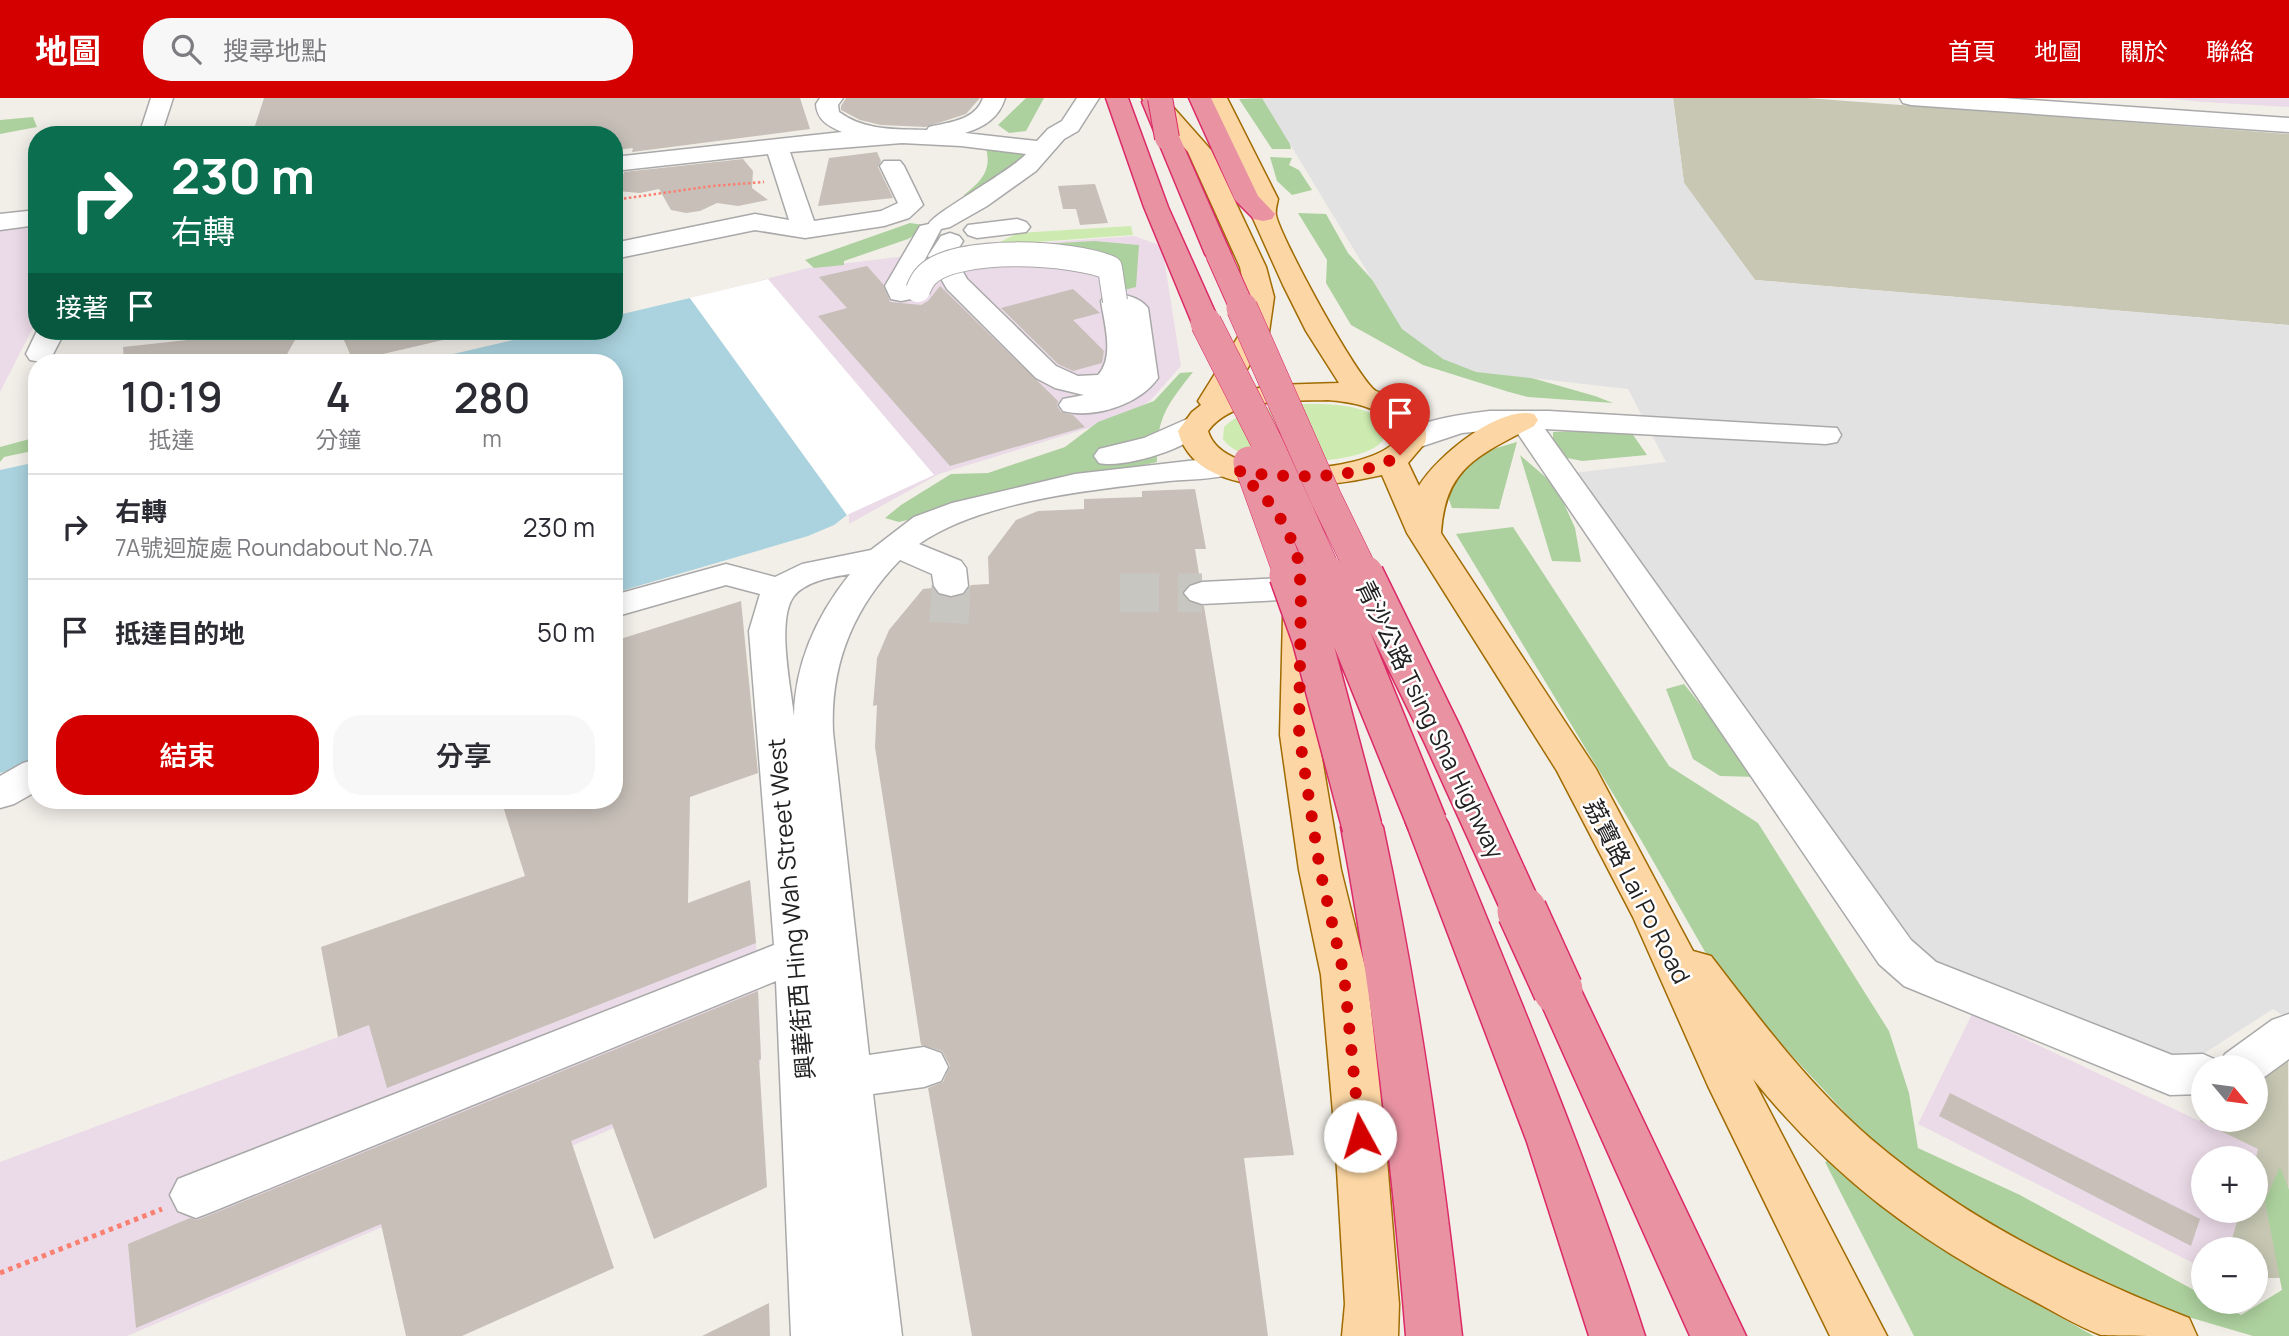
<!DOCTYPE html>
<html lang="zh-TW">
<head>
<meta charset="utf-8">
<style>
	:root { --surface:#fff; --page:#f7f7f7; --text:#2b2b33; --muted:#7c7c81; --line:#e1e1e2; --accent:#d40000 }
	body { margin:0; font-family:Manrope,"Noto Sans TC",sans-serif; background:var(--page); color:var(--text); height:100vh; display:flex; flex-direction:column; font-size:26px; white-space:nowrap }
	* { box-sizing:border-box; margin:0 }
	p { font-size:23px; color:var(--muted) }
	.icon { flex:none; width:38px; height:38px; fill:none; stroke:currentColor; stroke-width:2; stroke-linecap:round; stroke-linejoin:round }
	.map { position:relative; flex:1; overflow:hidden }
	.side { position:absolute; left:28px; top:256px; width:595px; height:455px; display:flex; flex-direction:column; background:var(--surface); border-radius:28px; box-shadow:0 4px 18px #0003 }
	.side>* { flex:none }
	.guide { position:absolute; left:28px; top:28px; width:595px; height:214px; border-radius:28px; box-shadow:0 4px 18px #0003; background:#0b6e4f; color:#fff; overflow:hidden }
	.needle { width:46px; rotate:119deg }
	.buttons { position:absolute; left:2191px; top:957px; display:grid; gap:14px }
	.buttons a { display:grid; place-items:center; width:77px; height:77px; border-radius:50%; background:var(--surface); box-shadow:0 4px 18px #0003; font-size:35px }
	.pin { position:absolute; display:grid; place-items:center; width:60px; height:60px; color:#fff; margin:-72px -30px; border-radius:50% 50% 50% 0; rotate:-45deg; box-shadow:0 0 7px #0007 }
	.pin .icon { rotate:45deg }
	.me { position:absolute; width:77px; margin:-38px; rotate:354deg; stroke-linejoin:round; filter:drop-shadow(0 0 5px #0008) }
	.turn { display:flex; align-items:center; gap:24px; height:147px; padding:0 28px; font-size:32px }
	.turn .icon { width:91px; height:91px; stroke-width:2.5 }
	.turn b { display:block; font-size:49px; line-height:60px }
	.then { display:flex; align-items:center; height:66px; padding:0 28px; background:#0003; gap:14px; font-size:26px }
	.eta { display:flex; justify-content:space-evenly; align-items:center; height:119px; text-align:center }
	.eta b { font-size:42px; font-weight:600; line-height:49px }
	.cta { display:flex; gap:14px; margin-top:auto; padding:14px 28px }
	.cta a { flex:1; height:80px; border-radius:28px; background:var(--accent); color:#fff; font-size:28px; font-weight:600; line-height:80px; text-align:center }
	.cta a+a { background:var(--page); color:var(--text) }
	ul { padding:0; list-style:none }
	li { display:flex; align-items:center; gap:21px; height:105px; padding:0 28px; border-top:2px solid var(--line) }
	li div { flex:1 }
	li b { display:block; font-size:26px }
	li em { font-style:normal }
	header { display:flex; align-items:center; gap:42px; box-sizing:border-box; height:98px; padding:0 35px; background:var(--accent); color:#fff }
	header strong { font-size:33px }
	nav { display:flex; gap:38px; margin-inline-start:auto; font-size:24px }
	.search { width:490px; height:63px; background:var(--page); display:flex; align-items:center; gap:18px; box-sizing:border-box; padding:0 24px; border-radius:28px; color:var(--muted); font-size:26px }
	.map>svg:first-child { display:block }
	.industrial { fill:#ebdbe8 }
	.construction { fill:#c7c7b4 }
	.grass { fill:#cdebb0 }
	.forest { fill:#add19e }
	.parking { fill:#e2e2e2 }
	.water { fill:#aad3df }
	.pier { fill:#fff }
	.building { fill:#c7bfb8 }
	.lines { fill:none; stroke-linecap:round; stroke-linejoin:round }
	.minor-tunnel { stroke:#c8c6c1; stroke-width:39; stroke-dasharray:39 19; stroke-linecap:butt }
	.minor-casing { stroke:#a9a9a9; stroke-width:3 }
	.major-casing { stroke:#a06b00; stroke-width:3 }
	.highway-casing { stroke:#dc2a67; stroke-width:3 }
	.path-far1 { stroke:#fa8072; stroke-width:2.5; stroke-dasharray:2.5 2.5; stroke-linecap:butt }
	.path { stroke:#fa8072; stroke-width:5; stroke-dasharray:4.5 4.5; stroke-linecap:butt }
	.minor { fill:#fff; fill-rule:evenodd }
	.major { fill:#fcd6a4; fill-rule:evenodd }
	.highway { fill:#e892a2; fill-rule:evenodd }
	.minor-bridge-casing { stroke:#a9a9a9; stroke-width:26; stroke-linecap:butt }
	.highway-bridge-far3-casing { stroke:#dc2a67; stroke-width:26; stroke-linecap:butt }
	.highway-bridge-far2-casing { stroke:#dc2a67; stroke-width:32; stroke-linecap:butt }
	.highway-bridge-far1-casing { stroke:#dc2a67; stroke-width:42; stroke-linecap:butt }
	.highway-bridge-casing { stroke:#dc2a67; stroke-width:52; stroke-linecap:butt }
	.minor-bridge { stroke:#fff; stroke-width:24 }
	.highway-bridge-far3 { stroke:#e892a2; stroke-width:24 }
	.highway-bridge-far2 { stroke:#e892a2; stroke-width:31 }
	.highway-bridge-far1 { stroke:#e892a2; stroke-width:39 }
	.highway-bridge { stroke:#e892a2; stroke-width:49 }
	.route { stroke:#d40000; stroke-width:12; stroke-dasharray:0 21.6 }
	.labels { text-anchor:middle; dominant-baseline:central; stroke-width:5; stroke-linejoin:round; paint-order:stroke }
	.street-label { font-size:24px; fill:#222; stroke:#fff }
</style>
</head>
<body>
<header>
<strong>地圖</strong>
<div class="search"><svg class="icon" aria-label="search" viewBox="0 0 24 24"><circle cx="10" cy="10" r="6"/><path d="M15 15l6 6"/></svg>搜尋地點</div>
<nav><a>首頁</a><a>地圖</a><a>關於</a><a>聯絡</a></nav>
</header>
<div class="map">
<svg width="2289" height="1238" viewBox="0 0 2289 1238">
	<rect width="100%" height="100%" fill="#f2efe9"/>
	<path class="industrial" d="M2160 0H2289V9L2204 4Z
		M37 122V222L0 294V126Z
		M1134 138 1162 148 1181 268 1151 302 1128 318 939 376 849 426V418L692 200 808 170 906 158 938 152Z
		M750 782 756 845 761 961 759 968 127 1238H0V1064L338 939Z
		M1972 916 2259 1051 2256 1060H2203V1113H2240L2229 1151 2203 1152V1170L1918 1026Z"/>
	<path class="construction" d="M1673 0H1807L2289 36V227L1755 182 1684 85Z
		M2288 960 2289 1180H2256V1152L2229 1151 2240 1113H2256V1060L2258 1051 2200 1023 2203 1021 2256 1022V983Z"/>
	<path class="grass" d="M1131 128 1133 137 994 147 1018 135Z
		M1300 306C1322 306 1375 304 1384 330 1387 337 1383 344 1377 348 1349 368 1242 372 1223 341L1224 329C1244 309 1274 309 1300 306Z"/>
	<path class="forest" d="M1026 0H1044L1026 33 1009 35 998 27Z
		M1268 0 1288 33 1291 51H1272L1239 1Z
		M33 19 37 29 0 36V22Z
		M986 50 1035 54 968 104 964 97C981 83 992 73 986 50Z
		M1270 59 1292 60 1289 67 1299 72 1312 92 1292 97 1277 83Z
		M1298 115 1326 116 1348 155 1417 231 1444 255 1595 298 1613 305 1528 299 1509 294 1423 267 1351 227 1326 185 1327 162Z
		M910 125 924 127 923 132 908 141 844 163V167L814 170 805 162Z
		M1094 143 1139 147 1136 189 1121 193 1113 165 1025 147Z
		M1193 274C1167 307 1156 320 1157 364L899 424 885 420 901 407 951 376 988 375 1065 349 1098 324 1154 303 1180 275Z
		M1629 331 1647 357 1582 363 1553 357V334Z
		M37 339V352L4 359 0 364V349Z
		M1517 344 1499 411 1452 410 1444 388 1447 382 1486 353Z
		M1520 357 1556 388 1575 430 1581 464 1552 463Z
		M1513 429 1669 668 1758 725 1889 933 1909 995 1918 1050 2020 1097 2203 1197V1204H2217L2241 1217 2282 1192 2265 1103 2280 1069 2289 1092V1238H2253L2124 1200 1988 1125 1958 1162 2094 1238H1914L1825 1064 1873 1045 1720 880 1641 742 1456 436Z
		M1684 586 1758 679 1720 678 1693 661 1666 591Z"/>
	<path class="parking" d="M1262 0H1673L1684 85 1755 182 2289 227V921L2273 911 2203 956 2159 959 1931 866 1897 836 1565 376 1666 364 1628 291 1476 274 1443 261 1402 231Z"/>
	<path class="water" d="M690 200 847 417 834 427 808 438 614 495V264H419L552 233H614V218Z
		M37 364V664L0 675V372Z"/>
	<path class="pier" d="M768 181 934 377 847 417 690 200Z"/>
	<path class="building" d="M264 0H800L810 31 632 54 633 50 614 52V37H252Z
		M846 0H980L966 16 926 29 881 27 860 22 841 12V8Z
		M877 54 881 63 878 69 893 100 818 108 829 60Z
		M743 61 753 73 752 90 768 102 738 108 717 105 700 113 686 115 671 112 659 91 640 95 617 93 624 74Z
		M1095 86 1108 125 1080 127 1076 111H1063L1058 88Z
		M867 168 883 186 890 204 921 207 928 203 940 188 1058 303 1057 308 1061 314 1073 317 1085 329 950 368 818 218 847 210 819 179Z
		M1073 191 1100 215 1073 222 1104 253 1102 265 1073 273 1058 266 1001 210Z
		M269 233H300L286 258 275 264H124L123 249Z
		M340 233H442L443 242 353 263Z
		M1195 391 1206 451H1195L1200 482 1188 486 1181 495 1189 504 1204 508 1294 1057 1244 1060 1268 1238H972L928 990 943 984 950 968 942 953 921 947 875 649 877 607 873 608 877 560 889 532 923 491 932 490 938 498 952 501 965 497 971 487 989 486 988 459 1016 422 1038 413 1084 411V401L1142 399V393Z
		M741 503 758 675 690 699 688 805 750 782 756 845 387 990 369 927 338 939 321 849 525 778 501 702H614V543Z
		M758 893 761 961 759 962 767 1089 654 1141 612 1026 571 1043 614 1170 462 1238H406L381 1126 136 1230 128 1146 190 1120 197 1122 215 1115Z
		M1950 995 2200 1121 2191 1148 1939 1018Z
		M769 1205 770 1238H702Z"/>
	<g class="lines">
		<path class="minor-tunnel" d="M1120 495H1202
			M949 525 951 488"/>
		<g class="minor-casing">
			<path id="minor" d="M151 0H173L161 37H139Z
				M820 0H843L838 7 839 14C865 33 896 31 927 32L929 29C949 24 975 23 983 0H1005C999 20 984 29 965 35L1037 43 1048 31 1062 23 1077 0H1099L1078 33 1064 41 1036 73 987 108 950 129 941 131 911 188 915 195 911 201 901 203 891 201 885 188 920 128 929 126C932 116 1011 73 1026 56L961 48 902 45 790 54 814 123 881 113 898 105 880 68 884 63H900L904 68 923 107 909 120 884 128 805 140 755 132 614 161V145L755 116 789 122 768 56 614 73V59L842 34C828 28 817 22 816 6Z
				M1900 0H2003L2289 20V34L1911 7 1903 5Z
				M37 112V127L0 132V116Z
				M1017 121 1026 124 1030 129 1026 134 977 140 968 137 964 132 968 127Z
				M950 135 959 138 963 143 954 158 967 181 1056 268 1078 278 1098 277C1115 259 1104 224 1101 203L1105 197C1119 194 1139 198 1148 210L1158 280C1139 307 1094 321 1063 313L1059 307 1063 301 1084 297 1055 290 1036 280 947 191 928 158 941 138Z
				M37 233H65L50 262 41 264 30 262 26 256Z
				M1490 313H1549L1837 330 1841 337 1837 344 1826 346 1545 331 1911 842 1936 864 2172 957 2203 956 2221 964 2225 956 2272 922 2289 916V961L2256 985V970H2203V996L2170 997 1904 888 1879 866 1514 330 1462 335 1411 352 1400 350 1395 343C1410 322 1465 316 1490 313Z
				M1196 317 1207 320 1211 326C1195 349 1125 371 1099 365L1094 358 1099 351 1144 340Z
				M1223 359 1234 362 1239 369 1234 376C1210 382 1184 381 1160 384 1087 392 979 404 919 446L961 463 966 470 968 488 963 495 951 498 939 495 934 488 932 476 900 462C853 510 830 567 833 634L869 957 924 949 941 955 948 969 941 983 924 989 873 996 902 1238H791L776 883 214 1113 196 1120 178 1113 170 1097 178 1081 774 847 749 533 760 496 726 487 614 519V497L726 466 775 479 802 466 871 452 914 419 952 405 1075 376ZM850 476C817 517 795 565 794 618 791 590 776 521 794 498 806 483 832 479 850 476Z
				M1301 479 1313 483 1319 490 1313 497 1301 501 1202 506 1190 502 1184 495 1190 488 1202 484Z
				M37 661V693L14 706 0 710V678L23 665Z"/>
		</g>
		<g class="major-casing">
			<path id="major" d="M1142 0H1165L1211 52 1266 169 1274 199 1269 234 1233 295 1274 287 1339 285 1306 233 1283 187 1251 116 1254 101 1205 0H1227L1278 101C1277 106 1275 112 1276 117 1280 139 1358 282 1376 293 1380 295 1387 296 1391 298 1410 305 1431 323 1425 345L1408 365 1419 388C1436 359 1499 307 1534 316L1538 322 1534 328C1480 357 1445 368 1441 435L1596 671 1693 853 1711 858C1760 922 1810 988 1871 1041 1963 1120 2076 1176 2189 1220L2197 1238C2177 1238 2116 1238 2101 1237 2077 1228 2053 1213 2030 1201 1917 1142 1833 1080 1753 981L1887 1238H1830L1708 988 1633 819 1557 673 1407 435 1382 377C1326 390 1197 407 1178 333L1192 314 1201 307 1198 303 1241 234 1246 199 1240 169 1188 54ZM1328 302C1351 304 1377 308 1394 326V345C1362 376 1223 386 1208 333 1233 299 1291 303 1328 302Z
				M1301 508 1314 511 1319 519 1318 637 1341 772 1367 877 1385 1038 1399 1206 1398 1238H1342L1345 1206 1335 1038 1321 877 1299 772 1280 637 1283 519 1288 511Z"/>
		</g>
		<g class="highway-casing">
			<path id="highway" d="M1106 0H1128L1168 109 1220 225 1216 231 1206 233 1196 231 1192 225 1144 109Z
				M1145 0H1161L1164 4 1231 156 1227 162 1218 164 1209 162 1205 156 1142 4Z
				M1189 0H1211L1258 98 1275 116 1272 121 1263 123 1254 121 1235 102Z
				M1427 710 1442 715 1448 725C1517 895 1589 1063 1645 1238H1589L1527 1044 1406 725 1412 715Z
				M1362 714 1377 719 1383 729C1419 897 1443 1067 1462 1238H1406C1392 1067 1373 898 1341 729L1347 719Z
				M1558 874 1574 879 1581 892 1746 1238H1690L1535 892 1542 879Z"/>
		</g>
		<path class="path-far1" d="M614 102 712 88 764 84"/>
		<path class="path" d="M0 1175 162 1111"/>
		<use href="#minor" class="minor"/>
		<use href="#major" class="major"/>
		<use href="#highway" class="highway"/>
		<g class="minor-bridge-casing">
			<path id="minor-bridge" d="M918 192C920 187 922 182 926 178 954 147 1075 154 1110 170L1115 203"/>
		</g>
		<g class="highway-bridge-far3-casing">
			<path id="highway-bridge-far3" d="M1160 0 1167 40
				M1218 156 1243 212"/>
		</g>
		<g class="highway-bridge-far2-casing">
			<path id="highway-bridge-far2" d="M1242 210 1326 400 1364 478
				M1206 225 1268 347 1327 478
				M1249 364 1290 478"/>
		</g>
		<g class="highway-bridge-far1-casing">
			<path id="highway-bridge-far1" d="M1289 477 1312 541 1362 729
				M1326 477 1427 725
				M1364 477 1442 636 1523 814"/>
		</g>
		<g class="highway-bridge-casing">
			<path id="highway-bridge" d="M1522 813 1558 892"/>
		</g>
		<use href="#minor-bridge" class="minor-bridge"/>
		<use href="#highway-bridge-far3" class="highway-bridge-far3"/>
		<use href="#highway-bridge-far2" class="highway-bridge-far2"/>
		<use href="#highway-bridge-far1" class="highway-bridge-far1"/>
		<use href="#highway-bridge" class="highway-bridge"/>
	</g>
	<g class="lines">
		<path class="route" d="M1360 1038 1344 877 1320 772 1299 636 1301 490 1297 455 1285 427 1268 403 1239 373C1285 381 1359 383 1400 357"/>
	</g>
	<g class="labels">
		<g class="street-label">
			<text transform="translate(1431 621) rotate(64)">青沙公路 Tsing Sha Highway</text>
			<text transform="translate(1638 793) rotate(63)">荔寶路 Lai Po Road</text>
			<text transform="translate(790 811) rotate(-95)">興華街西 Hing Wah Street West</text>
		</g>
	</g>
</svg>
<div class="buttons">
<a><svg class="needle" viewBox="-14 -14 28 28"><path d="M0-13l5 13h-10z" fill="#e53935"/><path d="M0 13l5-13h-10z" fill="#7c7c81"/></svg></a>
<a>+</a>
<a>−</a>
</div>
<div class="pin" style="left:1400px;top:357px;background:#d93025"><svg class="icon" aria-label="arrive" viewBox="0 0 24 24"><path d="M6 21V4h12l-3 4 3 4H6"/></svg></div>
<svg class="me" style="left:1360px;top:1038px" viewBox="-20 -20 40 40"><circle r="19" fill="#fff"/><path d="M0-13L10 11 0 6-10 11z" fill="#d40000"/></svg>
<div class="guide">
<div class="turn"><svg class="icon" aria-label="right" viewBox="0 0 24 24"><path d="M7 20v-9h11M14 6l5 5-5 5"/></svg><div><b>230 m</b>右轉</div></div>
<div class="then">接著<svg class="icon" aria-label="arrive" viewBox="0 0 24 24"><path d="M6 21V4h12l-3 4 3 4H6"/></svg></div>
</div>
<section class="side">
<div class="eta">
<div><b>10:19</b><p>抵達</p></div>
<div><b>4</b><p>分鐘</p></div>
<div><b>280</b><p>m</p></div>
</div>
<ul>
<li><svg class="icon" aria-label="right" viewBox="0 0 24 24"><path d="M7 20v-9h11M14 6l5 5-5 5"/></svg><div><b>右轉</b><p>7A號迴旋處 Roundabout No.7A</p></div><em>230 m</em></li>
<li><svg class="icon" aria-label="arrive" viewBox="0 0 24 24"><path d="M6 21V4h12l-3 4 3 4H6"/></svg><div><b>抵達目的地</b></div><em>50 m</em></li>
</ul>
<div class="cta"><a>結束</a><a>分享</a></div>
</section>
</div>
</body>
</html>
